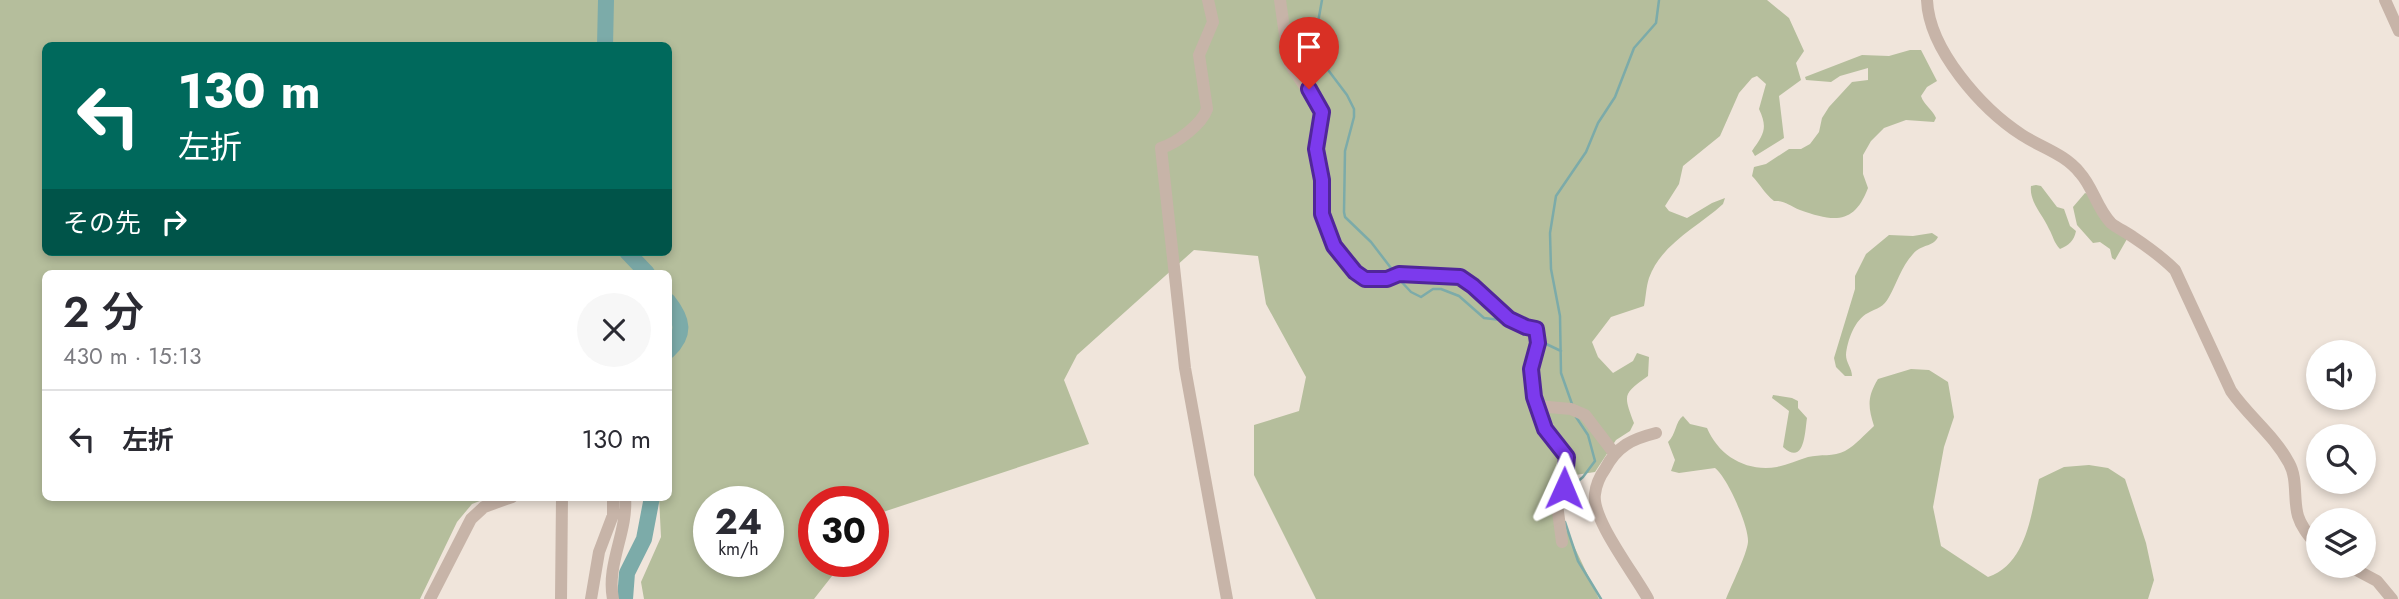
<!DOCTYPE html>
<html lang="ja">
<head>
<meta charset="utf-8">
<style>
	:root { --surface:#fff; --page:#f7f7f7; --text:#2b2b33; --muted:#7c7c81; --line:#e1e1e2 }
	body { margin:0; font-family:Jost,"Noto Sans JP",sans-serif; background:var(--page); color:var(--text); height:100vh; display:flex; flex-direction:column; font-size:26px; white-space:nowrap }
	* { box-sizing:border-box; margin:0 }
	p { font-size:23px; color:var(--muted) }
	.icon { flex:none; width:38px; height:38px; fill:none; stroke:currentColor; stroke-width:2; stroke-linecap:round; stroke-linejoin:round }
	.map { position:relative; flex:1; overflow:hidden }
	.sheet { position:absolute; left:42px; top:270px; width:630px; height:231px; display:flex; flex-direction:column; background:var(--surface); border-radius:10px; box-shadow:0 4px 10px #0003 }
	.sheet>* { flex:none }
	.banner { position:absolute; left:42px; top:42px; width:630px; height:214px; border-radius:10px; box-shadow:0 4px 10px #0003; background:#00695c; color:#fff; overflow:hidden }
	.controls { position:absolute; left:2306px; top:340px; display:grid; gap:14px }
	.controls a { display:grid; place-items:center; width:70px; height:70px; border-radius:50%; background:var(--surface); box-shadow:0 4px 10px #0003; font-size:35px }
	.speed { position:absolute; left:693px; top:486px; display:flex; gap:14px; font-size:35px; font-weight:700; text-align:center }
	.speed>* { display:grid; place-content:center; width:91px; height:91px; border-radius:50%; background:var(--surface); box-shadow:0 4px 10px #0003; line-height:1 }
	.speed small { font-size:18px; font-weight:400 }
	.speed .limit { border:10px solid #d22; background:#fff; color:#111 }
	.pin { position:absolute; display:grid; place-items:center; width:60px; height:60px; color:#fff; margin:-72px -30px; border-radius:50% 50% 50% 0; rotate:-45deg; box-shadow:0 0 7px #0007 }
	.pin .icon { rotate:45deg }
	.me { position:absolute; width:77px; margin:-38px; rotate:1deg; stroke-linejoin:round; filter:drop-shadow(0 0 5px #0008) }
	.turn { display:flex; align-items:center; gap:24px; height:147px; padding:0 21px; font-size:32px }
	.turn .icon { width:91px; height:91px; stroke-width:2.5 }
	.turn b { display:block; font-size:49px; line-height:60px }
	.then { display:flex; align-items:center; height:66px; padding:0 21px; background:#0003; gap:14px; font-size:26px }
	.round { display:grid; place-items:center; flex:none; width:74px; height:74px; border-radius:37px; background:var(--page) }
	.headline { display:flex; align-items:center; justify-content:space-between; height:119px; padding:0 21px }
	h1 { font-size:42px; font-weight:600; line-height:52px }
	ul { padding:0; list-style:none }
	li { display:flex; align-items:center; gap:21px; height:98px; padding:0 21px; border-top:2px solid var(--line) }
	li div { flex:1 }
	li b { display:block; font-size:26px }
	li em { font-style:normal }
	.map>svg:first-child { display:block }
	.green { fill:#b5be9c; fill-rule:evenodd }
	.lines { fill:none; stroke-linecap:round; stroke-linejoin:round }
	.stream { stroke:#7caba9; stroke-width:2.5 }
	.river { stroke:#7caba9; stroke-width:16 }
	.minor { stroke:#c7b4a8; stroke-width:12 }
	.route-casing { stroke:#51269a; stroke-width:18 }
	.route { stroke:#7c3aed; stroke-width:12 }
</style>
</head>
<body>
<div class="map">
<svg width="2399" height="599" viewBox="0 0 2399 599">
	<rect width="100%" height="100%" fill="#f0e5db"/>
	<path class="green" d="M0 0H1767L1789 18 1804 51 1796 63 1801 80 1779 96 1784 138 1755 156 1752 151C1764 134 1768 128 1759 109L1766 84 1757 76 1752 78 1739 93 1720 136 1683 166 1679 184 1665 206 1669 211 1687 218 1712 203 1725 198 1723 204C1698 227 1661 244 1649 278 1646 287 1646 297 1644 306L1611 317 1592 342 1598 357 1613 373 1633 361 1637 353 1649 357 1648 376C1623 394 1623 394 1634 423L1630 431 1616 440 1595 472 1562 477 1551 510 1564 525 1599 599H1316L1254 475V425L1299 411 1306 377 1266 304 1258 256 1194 250 1077 355 1064 380 1089 444 880 513 873 522V502H814V562H843L814 599H644L641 582 661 537 659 497H668V273H46V497H490L472 504 457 522 420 599H0ZM46 46H668V252H46ZM709 502H768V562H709Z
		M1910 50H1921L1937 81 1927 87 1921 96C1924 105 1932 109 1936 118L1934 122 1906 120 1884 128 1871 141 1863 155V174L1868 188C1854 225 1834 222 1800 210 1790 206 1784 200 1774 201 1764 193 1760 184 1752 176L1754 167 1766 164 1789 149H1801L1810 144 1819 132 1822 118 1829 107 1852 82 1868 80V68L1840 76 1831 82 1806 80 1805 77 1862 55 1889 56Z
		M2036 185 2041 186 2057 207 2064 209 2070 226 2076 231C2074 241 2069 245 2060 249 2054 243 2053 236 2049 229 2043 215 2029 202 2031 186Z
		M2085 193 2088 194 2127 239 2115 260 2112 258 2110 249 2100 242 2093 243 2077 225 2073 207Z
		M1932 233 1938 237C1932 248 1923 243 1913 254 1901 267 1897 283 1889 297 1884 307 1877 308 1868 313 1855 319 1847 341 1846 355 1846 363 1852 368 1852 376H1845L1836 367 1834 358 1855 289V276L1866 254 1889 235 1913 236Z
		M1911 369 1929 370 1948 382 1954 417 1944 447 1933 507 1941 546 1988 577C2027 564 2031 514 2039 479L2064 467 2089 465 2108 468 2125 479 2146 543 2154 580 2148 599H1726C1731 586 1747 554 1748 542 1749 527 1728 478 1715 468L1679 473 1671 471 1675 460 1668 442C1676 435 1675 422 1683 416L1690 424 1707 428C1719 456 1746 472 1777 467 1787 465 1798 460 1808 457 1820 454 1834 457 1845 451 1856 445 1865 434 1874 426 1868 407 1867 397 1878 379Z
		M1773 395 1792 398 1798 401V408L1807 418C1805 430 1805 467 1783 447L1789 411 1772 398Z"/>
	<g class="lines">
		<path class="stream" d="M1322 0 1313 50 1347 95 1354 109V117L1345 151 1344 212 1345 217 1371 242 1394 272
			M1398 278 1411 292 1421 297 1433 289H1441L1459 296 1484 318 1501 320
			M1542 342 1561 351
			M1572 404 1561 373 1560 316 1551 269 1550 233 1556 196 1586 152 1598 123 1615 97 1634 48 1656 23 1659 0
			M1569 489 1583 477 1595 461 1588 435 1576 417
			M1565 522 1578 561 1601 599"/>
		<path class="river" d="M605 46 606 0
			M627 252 647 273
			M668 301C683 320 686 334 668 351
			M625 599 627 573 644 539 652 497"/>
		<path class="minor" d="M1208 0 1213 22 1199 55 1207 109C1202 124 1177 143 1161 148L1185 368 1227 599
			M1280 0 1289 63 1322 112 1316 149 1322 180V214L1334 246 1355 272 1365 279H1387L1399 274 1459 277 1473 286 1509 319 1536 329 1537 343 1531 369 1534 397 1545 429 1568 457 1564 488 1557 504 1562 542
			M1927 0C1929 50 1982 109 2022 135 2042 148 2065 154 2080 173 2093 187 2097 209 2111 223 2117 228 2126 232 2133 237 2148 247 2162 257 2175 270L2231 391C2249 417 2274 435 2289 463 2298 479 2293 499 2298 516 2302 529 2311 538 2319 548
			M2385 0 2399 31
			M1537 406 1571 409 1585 415 1614 453
			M2347 565 2377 581 2392 599
			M430 599 471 519 484 507 512 497
			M561 599 562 497
			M591 599 599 552 613 515V497
			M613 599C606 564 628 532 625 497
			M1648 599C1636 576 1591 519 1595 494 1596 485 1600 476 1605 469 1617 446 1632 439 1656 433"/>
	</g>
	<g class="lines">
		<g class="route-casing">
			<path id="route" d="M1309 89 1322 112 1316 149 1322 180V214L1334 246 1355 272 1365 279H1387L1399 274 1460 277 1473 286 1509 319 1526 327 1536 329 1538 343 1531 369 1534 397 1545 429 1567 457 1564 488"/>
		</g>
		<use href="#route" class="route"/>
	</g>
</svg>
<div class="controls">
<a><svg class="icon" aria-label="sound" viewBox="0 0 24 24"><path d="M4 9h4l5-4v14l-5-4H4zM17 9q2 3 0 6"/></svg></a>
<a><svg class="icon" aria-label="search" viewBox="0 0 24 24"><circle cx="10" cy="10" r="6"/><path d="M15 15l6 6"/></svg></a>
<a><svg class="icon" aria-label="layers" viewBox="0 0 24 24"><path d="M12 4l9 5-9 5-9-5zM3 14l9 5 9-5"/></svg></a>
</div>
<div class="speed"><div>24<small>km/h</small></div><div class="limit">30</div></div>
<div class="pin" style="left:1309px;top:89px;background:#d93025"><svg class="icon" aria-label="arrive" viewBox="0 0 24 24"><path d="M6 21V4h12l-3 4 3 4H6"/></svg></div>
<svg class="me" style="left:1564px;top:488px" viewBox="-20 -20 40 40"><path d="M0-17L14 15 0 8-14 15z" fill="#7c3aed" stroke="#fff" stroke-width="4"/></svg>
<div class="banner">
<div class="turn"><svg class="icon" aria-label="left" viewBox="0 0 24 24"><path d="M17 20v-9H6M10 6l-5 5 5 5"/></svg><div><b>130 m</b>左折</div></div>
<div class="then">その先<svg class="icon" aria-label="right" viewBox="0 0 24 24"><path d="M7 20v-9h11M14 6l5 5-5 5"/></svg></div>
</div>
<section class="sheet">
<div class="headline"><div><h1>2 分</h1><p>430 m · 15:13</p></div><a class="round"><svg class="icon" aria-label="close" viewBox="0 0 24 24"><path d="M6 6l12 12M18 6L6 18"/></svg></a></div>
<ul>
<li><svg class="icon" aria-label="left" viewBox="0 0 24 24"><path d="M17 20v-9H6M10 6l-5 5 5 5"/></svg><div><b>左折</b></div><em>130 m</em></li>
</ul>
</section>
</div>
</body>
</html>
